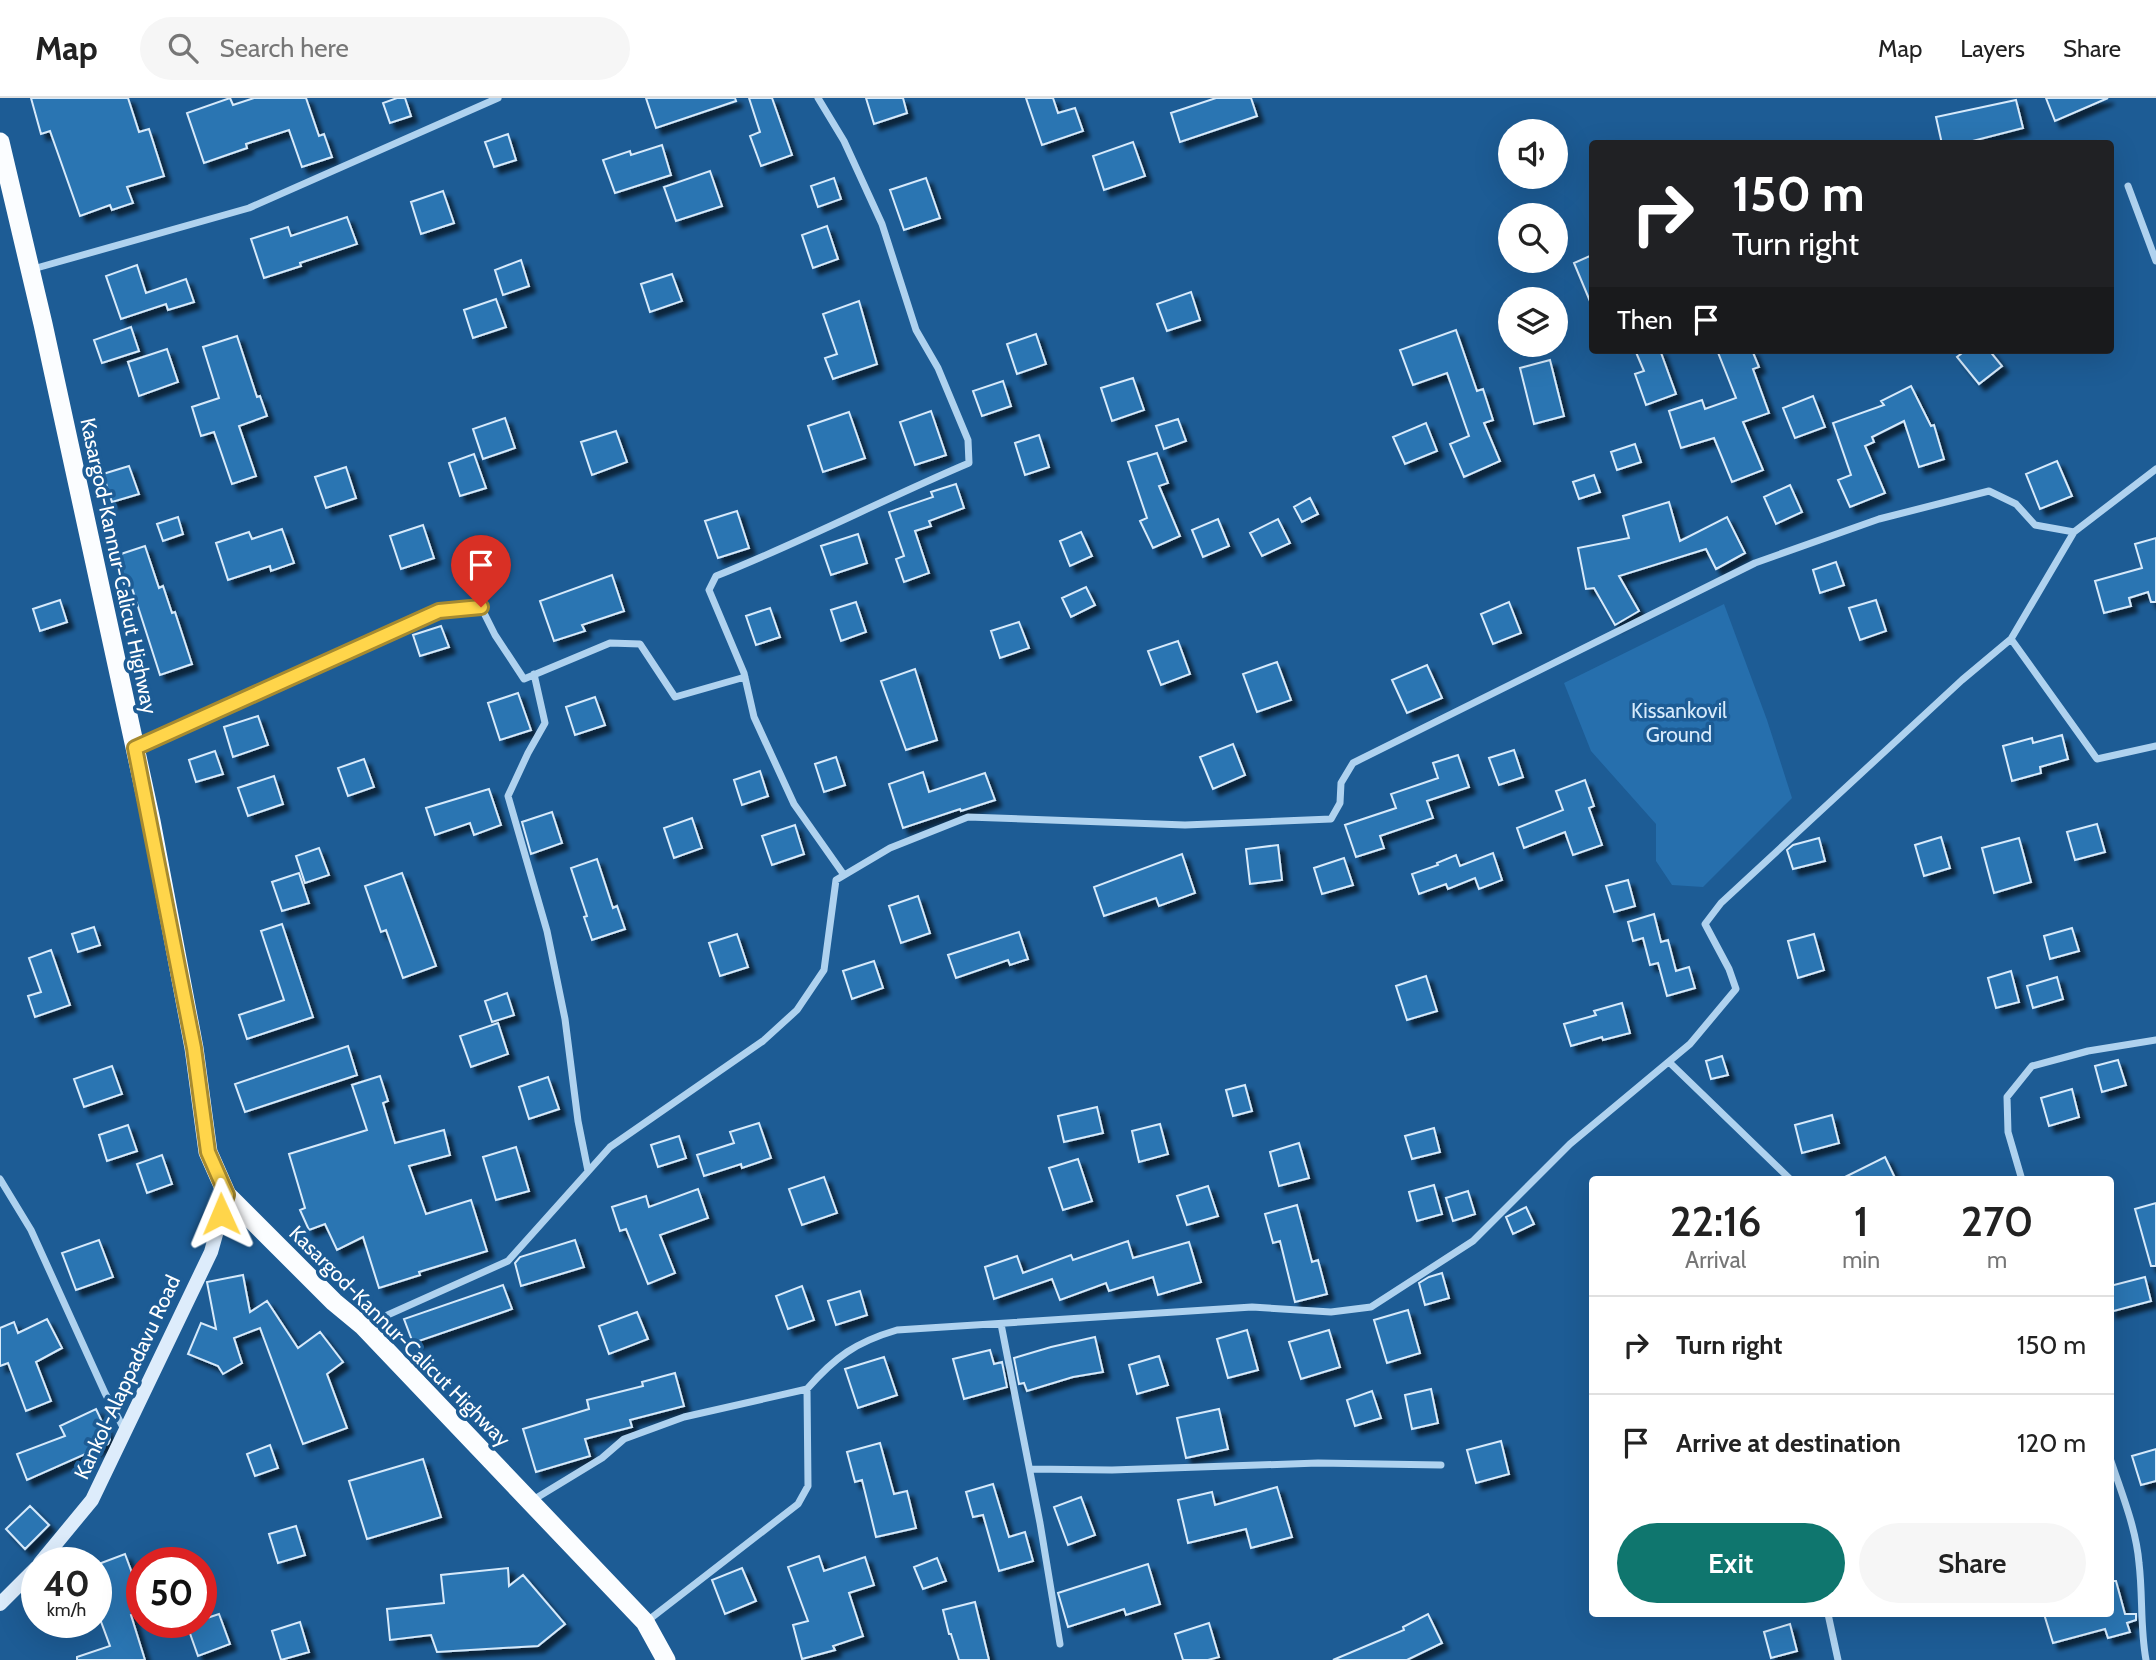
<!DOCTYPE html>
<html lang="en">
<head>
<meta charset="utf-8">
<style>
	:root { --surface:#fff; --page:#f6f6f6; --text:#222; --muted:#767676; --line:#e0e0e0; --accent:#0f766e }
	body { margin:0; font-family:Cabin,sans-serif; background:var(--page); color:var(--text); height:100vh; display:flex; flex-direction:column; font-size:26px; white-space:nowrap }
	* { box-sizing:border-box; margin:0 }
	p { font-size:23px; color:var(--muted) }
	.icon { flex:none; width:38px; height:38px; fill:none; stroke:currentColor; stroke-width:2; stroke-linecap:round; stroke-linejoin:round }
	.map { position:relative; flex:1; overflow:hidden }
	.sheet { position:absolute; left:1589px; top:1078px; width:525px; height:441px; display:flex; flex-direction:column; background:var(--surface); border-radius:7px; box-shadow:0 7px 28px #0002 }
	.sheet>* { flex:none }
	.guide { position:absolute; left:1589px; top:42px; width:525px; height:214px; border-radius:7px; box-shadow:0 7px 28px #0002; background:#202124; color:#fff; overflow:hidden }
	.fabs { position:absolute; left:1498px; top:21px; display:grid; gap:14px }
	.fabs a { display:grid; place-items:center; width:70px; height:70px; border-radius:50%; background:var(--surface); box-shadow:0 7px 28px #0002; font-size:35px }
	.speed { position:absolute; left:21px; top:1449px; display:flex; gap:14px; font-size:35px; font-weight:700; text-align:center }
	.speed>* { display:grid; place-content:center; width:91px; height:91px; border-radius:50%; background:var(--surface); box-shadow:0 7px 28px #0002; line-height:1 }
	.speed small { font-size:18px; font-weight:400 }
	.speed .limit { border:10px solid #d22; background:#fff; color:#111 }
	.pin { position:absolute; display:grid; place-items:center; width:60px; height:60px; color:#fff; margin:-72px -30px; border-radius:50% 50% 50% 0; rotate:-45deg; box-shadow:0 0 7px #0007 }
	.pin .icon { rotate:45deg }
	.me { position:absolute; width:77px; margin:-38px; rotate:359deg; stroke-linejoin:round; filter:drop-shadow(0 0 5px #0008) }
	.turn { display:flex; align-items:center; gap:24px; height:147px; padding:0 28px; font-size:32px }
	.turn .icon { width:91px; height:91px; stroke-width:2.5 }
	.turn b { display:block; font-size:49px; line-height:60px }
	.then { display:flex; align-items:center; height:66px; padding:0 28px; background:#0003; gap:14px; font-size:26px }
	.eta { display:flex; justify-content:space-evenly; align-items:center; height:119px; text-align:center }
	.eta b { font-size:42px; font-weight:600; line-height:49px }
	.action { display:flex; gap:14px; margin-top:auto; padding:14px 28px }
	.action a { flex:1; height:80px; border-radius:42px; background:var(--accent); color:#fff; font-size:28px; font-weight:600; line-height:80px; text-align:center }
	.action a+a { background:var(--page); color:var(--text) }
	ul { padding:0; list-style:none }
	li { display:flex; align-items:center; gap:21px; height:98px; padding:0 28px; border-top:2px solid var(--line) }
	li div { flex:1 }
	li b { display:block; font-size:26px }
	li em { font-style:normal }
	header { display:flex; align-items:center; gap:42px; box-sizing:border-box; height:98px; padding:0 35px; background:var(--surface); border-bottom:2px solid var(--line) }
	header strong { font-size:33px }
	nav { display:flex; gap:38px; margin-inline-start:auto; font-size:24px }
	.search { width:490px; height:63px; background:var(--page); display:flex; align-items:center; gap:18px; box-sizing:border-box; padding:0 24px; border-radius:38px; color:var(--muted); font-size:26px }
	.map>svg:first-child { display:block }
	.green { fill:#266fad }
	.building { fill:#2c74b2; stroke:#d6eafb; stroke-width:2; filter:url(#shadow) }
	.lines { fill:none; stroke-linecap:round; stroke-linejoin:round }
	.minor { stroke:#afd2ef; stroke-width:7 }
	.secondary { stroke:#ddecfb; stroke-width:14 }
	.trunk { stroke:#fbfdff; stroke-width:19 }
	.route-casing { stroke:#a68a30; stroke-width:18 }
	.route { stroke:#ffd54a; stroke-width:12 }
	.labels { text-anchor:middle; dominant-baseline:central; stroke-width:7; stroke-linejoin:round; paint-order:stroke }
	.street-label { font-size:21px; fill:#fff; stroke:#1d5c95 }
	.park-label { font-size:21px; fill:#d6eafb; stroke:#1d5c95 }
</style>
</head>
<body>
<header>
<strong>Map</strong>
<div class="search"><svg class="icon" aria-label="search" viewBox="0 0 24 24"><circle cx="10" cy="10" r="6"/><path d="M15 15l6 6"/></svg>Search here</div>
<nav><a>Map</a><a>Layers</a><a>Share</a></nav>
</header>
<div class="map">
<svg width="2156" height="1562" viewBox="0 0 2156 1562">
	<defs>
		<filter id="shadow"><feDropShadow dx="6" dy="6" stdDeviation="2" flood-color="#0009"/></filter>
	</defs>
	<rect width="100%" height="100%" fill="#1d5c95"/>
	<path class="green" d="M1724 506 1767 622 1792 700 1703 789 1672 787 1656 763V726L1591 653 1564 585Z"/>
	<path class="building" d="M31 0H128L139 34 149 31 164 78 127 89 133 105 112 112 110 107 80 118 50 33 41 36Z
		M230 0 233 7 254 0H306L319 38 324 36 332 59 302 69 289 32 246 46 247 50 204 65 187 15Z
		M397 0H405L411 18 390 25 383 5Z
		M646 0H735L736 3 656 30Z
		M749 0H772L792 57 761 68 750 38 760 34Z
		M866 0H903L907 15 874 26Z
		M1026 0H1053L1058 15 1075 10 1083 33 1042 47Z
		M1216 0H1251L1257 18 1180 44 1171 15Z
		M2046 0H2108L2055 23Z
		M2016 2 2023 30 1961 46H1942L1936 19Z
		M508 36 516 62 494 69 485 44Z
		M1133 44 1145 78 1104 92 1093 58Z
		M662 47 671 77 615 95 603 62 630 53 631 57Z
		M710 73 722 108 676 123 664 89Z
		M834 80 841 101 818 109 811 88Z
		M926 80 940 120 904 132 890 92Z
		M443 93 454 125 421 136 411 104Z
		M347 119 357 146 300 165 301 168 264 180 251 141 288 129 291 138Z
		M827 128 838 161 813 170 802 137Z
		M1592 157V208L1574 165Z
		M521 162 529 188 503 197 495 172Z
		M137 167 146 195 186 181 194 204 168 212 166 206 121 221 106 178Z
		M672 176 682 203 650 214 641 186Z
		M1191 194 1200 222 1167 233 1157 206Z
		M496 201 506 229 473 240 464 212Z
		M859 203 877 266 833 281 825 260 837 256 823 216Z
		M131 229 139 253 102 265 94 242Z
		M1456 232 1477 293 1483 291 1493 322 1484 325 1500 363 1464 379 1450 346 1469 338 1447 275 1413 287 1400 252Z
		M1036 236 1046 266 1017 276 1007 246Z
		M237 238 257 299 260 298 267 318 239 328 256 378 232 386 214 334 201 338 192 309 219 300 203 249Z
		M167 251 178 284 139 298 128 264Z
		M1635 252H1660L1676 296 1646 307 1635 276 1644 273Z
		M1717 252H1752L1759 269 1753 271 1769 315 1743 324 1763 372 1732 384 1714 340 1681 350 1669 313 1702 302 1705 311 1736 300Z
		M1966 252H1989L2002 268 1979 286 1957 259Z
		M1550 262 1564 318 1534 326 1520 270Z
		M1133 280 1144 312 1112 323 1101 290Z
		M1003 283 1011 308 982 318 973 293Z
		M1911 288 1931 328 1934 327 1944 361 1919 369 1904 323 1872 339 1874 344 1865 348 1885 395 1850 409 1838 382 1851 377 1833 325 1884 307 1881 303Z
		M1813 298 1825 329 1795 340 1783 310Z
		M931 313 946 357 915 367 900 324Z
		M849 314 865 360 823 374 808 328Z
		M505 320 515 350 483 361 473 331Z
		M1178 321 1186 343 1164 351 1156 328Z
		M1426 325 1437 353 1405 366 1393 339Z
		M616 333 627 364 592 377 581 344Z
		M1039 337 1049 369 1025 377 1015 345Z
		M1635 346 1641 364 1617 372 1611 354Z
		M1157 355 1168 385 1159 388 1180 438 1153 450 1140 423 1147 420 1128 364Z
		M474 356 486 390 460 398 449 365Z
		M2057 363 2072 398 2040 411 2026 376Z
		M129 368 139 396 112 404 103 376Z
		M346 369 356 400 326 410 315 379Z
		M1594 377 1600 394 1579 401 1573 384Z
		M956 386 964 410 929 423 931 428 915 433 929 475 904 484 896 461 904 458 889 414 933 399 931 394Z
		M1790 387 1802 414 1776 426 1764 399Z
		M1310 400 1318 416 1302 424 1294 409Z
		M1669 404 1680 443 1727 419 1745 455 1716 471 1706 451 1619 478 1639 513 1615 527 1594 490 1586 491 1578 450 1629 440 1623 418Z
		M737 413 749 450 718 460 705 423Z
		M178 419 183 436 163 443 157 426Z
		M1218 421 1229 448 1203 459 1192 432Z
		M1278 421 1290 445 1262 458 1250 435Z
		M423 427 434 460 401 471 390 438Z
		M282 431 294 465 271 473 270 468 228 482 216 445 249 434 252 441Z
		M1081 434 1092 458 1070 468 1060 443Z
		M858 436 867 465 831 477 821 448Z
		M2156 440V504H2151L2148 494 2129 500 2131 508 2104 515 2095 483 2142 470 2135 446Z
		M145 448 159 490 163 488 172 515 175 514 192 566 160 577 130 484 124 486 115 458Z
		M1836 464 1844 487 1820 495 1813 472Z
		M612 477 624 513 582 527 585 533 554 543 540 503Z
		M1086 489 1095 507 1071 519 1062 500Z
		M60 502 67 524 40 533 33 511Z
		M1876 502 1886 533 1860 542 1849 510Z
		M856 504 866 534 841 543 831 512Z
		M1509 504 1521 535 1493 546 1481 516Z
		M770 510 780 539 756 547 746 518Z
		M1019 524 1029 550 1000 560 991 533Z
		M441 528 449 549 420 558 413 537Z
		M1178 543 1190 576 1161 587 1148 553Z
		M1277 564 1291 602 1257 614 1243 576Z
		M1427 567 1442 600 1407 615 1392 582Z
		M915 571 937 642 906 652 881 583Z
		M518 595 531 632 500 642 488 605Z
		M595 599 605 627 575 637 566 609Z
		M258 618 268 647 233 659 224 629Z
		M2062 637 2068 661 2040 669 2041 675 2012 683 2003 648 2032 640 2033 645Z
		M1233 646 1245 677 1213 691 1200 659Z
		M1514 652 1523 679 1499 687 1489 660Z
		M215 653 223 676 196 684 189 662Z
		M1458 657 1469 689 1427 703 1433 720 1380 738 1384 750 1356 759 1345 727 1396 710 1391 696 1438 680 1433 665Z
		M836 659 845 687 824 694 815 666Z
		M364 661 374 689 348 698 338 670Z
		M760 673 768 698 742 707 734 682Z
		M923 674 929 694 985 675 995 702 961 713 960 711 903 730 889 686Z
		M274 678 283 706 248 718 238 690Z
		M1585 682 1594 708 1589 710 1602 747 1573 757 1565 734 1524 750 1517 730 1563 712 1556 693Z
		M489 691 501 727 474 737 470 725 435 737 426 710Z
		M552 714 562 745 531 756 522 724Z
		M692 720 702 750 674 760 664 730Z
		M2097 726 2105 754 2075 762 2067 734Z
		M795 727 804 756 772 767 762 738Z
		M1941 739 1950 770 1924 778 1915 747Z
		M1819 740 1825 763 1793 771 1787 752 1793 747Z
		M2019 740 2031 784 1994 795 1982 750Z
		M1278 747 1282 782 1250 786 1246 751Z
		M319 750 329 777 305 785 296 758Z
		M1493 755 1502 782 1479 791 1475 780 1448 791 1446 786 1419 796 1412 776 1438 767 1437 765 1456 757 1460 768Z
		M1182 756 1195 795 1159 808 1156 800 1104 818 1094 789Z
		M1344 760 1353 787 1322 796 1314 770Z
		M597 761 613 810 617 808 625 831 592 842 584 819 587 818 571 770Z
		M299 775 309 805 282 813 272 784Z
		M402 775 436 868 403 880 386 832 381 834 365 788Z
		M1628 782 1635 808 1614 814 1606 788Z
		M918 798 930 835 901 845 889 808Z
		M1654 816 1661 844 1668 842 1676 873 1689 869 1695 890 1667 898 1658 865 1650 867 1643 840 1633 843 1628 824Z
		M282 826 313 919 247 941 239 917 284 902 261 833Z
		M94 829 100 847 78 854 72 836Z
		M2072 830 2079 853 2050 861 2044 838Z
		M1019 834 1028 861 1010 867 1008 862 956 880 948 857Z
		M737 836 748 869 720 878 709 845Z
		M1814 836 1824 872 1798 880 1788 843Z
		M51 852 70 907 35 919 28 898 41 894 29 860Z
		M874 863 883 890 852 901 843 873Z
		M2011 873 2019 904 1996 910 1988 880Z
		M1426 878 1437 913 1407 922 1396 888Z
		M2057 879 2063 901 2033 910 2027 888Z
		M507 895 514 917 492 924 485 903Z
		M1622 905 1630 935 1603 942 1602 939 1571 948 1564 926 1596 917 1594 913Z
		M498 925 508 956 471 969 460 938Z
		M348 948 357 977 245 1014 235 986Z
		M1722 958 1728 977 1711 981 1706 963Z
		M2118 962 2126 987 2102 994 2095 968Z
		M112 968 122 996 84 1009 74 981Z
		M380 978 388 1003 383 1005 395 1045 444 1032 450 1057 409 1068 426 1116 471 1102 487 1153 419 1174 420 1177 379 1190 363 1139 337 1152 325 1126 309 1132 300 1112 305 1110 289 1056 367 1032 352 987Z
		M548 979 559 1011 529 1021 519 989Z
		M1245 987 1252 1013 1233 1018 1226 992Z
		M2072 991 2079 1019 2049 1028 2041 1000Z
		M1097 1009 1103 1035 1064 1044 1058 1018Z
		M1832 1017 1839 1045 1802 1055 1795 1027Z
		M759 1025 771 1060 742 1070 741 1066 704 1078 697 1057 734 1045 730 1034Z
		M1160 1026 1168 1056 1139 1064 1132 1033Z
		M128 1027 137 1053 107 1063 99 1037Z
		M1434 1030 1440 1054 1412 1061 1405 1038Z
		M679 1038 686 1060 658 1069 651 1047Z
		M1299 1045 1309 1080 1279 1088 1270 1054Z
		M516 1049 529 1093 496 1102 483 1059Z
		M162 1057 172 1086 147 1095 137 1066Z
		M1885 1059 1896 1082H1839Z
		M1078 1061 1092 1103 1063 1112 1049 1070Z
		M824 1079 837 1115 802 1127 789 1091Z
		M1434 1087 1442 1116 1417 1123 1409 1094Z
		M1208 1088 1218 1118 1187 1127 1177 1098Z
		M698 1091 708 1120 660 1137 675 1175 648 1186 626 1131 620 1133 612 1109 646 1098 649 1109Z
		M1468 1093 1475 1116 1453 1123 1446 1100Z
		M2156 1105V1168H2151L2135 1111Z
		M1297 1107 1312 1164 1318 1162 1327 1196 1295 1204 1280 1143 1273 1145 1265 1116Z
		M1526 1109 1534 1126 1513 1136 1506 1119Z
		M99 1142 113 1179 76 1192 62 1155Z
		M575 1142 584 1169 521 1188 515 1165 520 1159Z
		M1128 1143 1133 1160 1189 1144 1201 1184 1158 1197 1153 1179 1109 1193 1106 1185 1060 1202 1052 1181 994 1201 985 1169 1017 1158 1023 1175 1071 1157 1073 1162Z
		M1442 1175 1449 1200 1425 1207 1419 1185 1429 1179Z
		M243 1177 250 1214 267 1203 298 1250 320 1234 343 1264 327 1276 347 1330 303 1346 260 1230 234 1240 242 1265 223 1276 218 1268 188 1256 201 1225 216 1231 207 1184Z
		M2145 1179 2151 1203 2110 1214V1188Z
		M503 1187 512 1211 413 1245 404 1221Z
		M802 1188 814 1222 788 1231 776 1198Z
		M860 1193 867 1217 836 1227 828 1203Z
		M1408 1212 1420 1255 1387 1265 1374 1222Z
		M637 1214 648 1241 609 1256 599 1228Z
		M47 1221 62 1250 36 1264 51 1303 26 1313 8 1265 0 1268V1230L14 1224 18 1235Z
		M1247 1232 1258 1272 1228 1280 1217 1241Z
		M1329 1232 1340 1269 1301 1281 1289 1244Z
		M1095 1239 1103 1274 1073 1279 1027 1293 1024 1285 1019 1286 1014 1260 1051 1249Z
		M990 1252 994 1266 1002 1264 1007 1289 964 1301 953 1261Z
		M1159 1258 1168 1287 1137 1296 1129 1267Z
		M884 1259 897 1297 858 1310 845 1271Z
		M675 1275 684 1308 630 1322 632 1329 585 1341 590 1358 536 1374 523 1331 589 1311 587 1302 643 1288 642 1284Z
		M1431 1291 1438 1325 1412 1331 1405 1297Z
		M1372 1293 1381 1320 1355 1328 1347 1302Z
		M96 1311 110 1341 108 1346 27 1382 17 1356 65 1338 60 1328Z
		M1219 1311 1228 1351 1186 1360 1177 1320Z
		M1501 1343 1509 1376 1476 1385 1467 1352Z
		M880 1345 894 1396 907 1393 916 1430 876 1439 862 1382 855 1384 847 1354Z
		M270 1347 278 1370 255 1378 247 1356Z
		M2156 1351V1383L2141 1387 2132 1358Z
		M423 1361 441 1419 367 1441 349 1383Z
		M993 1386 1009 1439 1025 1434 1033 1463 999 1473 983 1417 973 1419 966 1394Z
		M1277 1389 1292 1439 1251 1450 1246 1431 1188 1445 1178 1402 1212 1394 1215 1407Z
		M1081 1399 1095 1437 1068 1447 1054 1409Z
		M30 1408 49 1427 25 1451 6 1431Z
		M296 1428 305 1457 278 1465 269 1436Z
		M125 1456 142 1502V1513L131 1517 145 1562H77V1559L110 1548 96 1510V1467Z
		M819 1458 824 1473 865 1459 874 1487 849 1495 863 1538 833 1548 835 1552 802 1561 793 1527 808 1523 788 1469Z
		M937 1460 946 1483 923 1491 914 1469Z
		M1148 1466 1160 1506 1126 1517 1124 1511 1068 1529 1058 1495Z
		M508 1470 509 1488 523 1477 565 1526 538 1548 437 1554 431 1537 390 1542 387 1511 444 1505 441 1477Z
		M742 1470 756 1503 725 1516 712 1482Z
		M2110 1483H2116L2125 1516H2136V1522L2127 1525 2130 1534 2108 1540 2105 1531 2053 1545 2044 1516H2110Z
		M975 1504 989 1562H959L951 1536H949L943 1512Z
		M219 1516 230 1546 198 1558 187 1527 201 1524V1522Z
		M1428 1516 1442 1545 1407 1562H1333L1404 1532 1403 1529Z
		M300 1524 309 1554 281 1562 272 1533Z
		M1209 1525 1219 1559 1208 1562H1183L1175 1536Z
		M1790 1526 1797 1553 1771 1560 1764 1534Z"/>
	<g class="lines">
		<path class="minor" d="M818 0 844 43 882 126 916 232 938 270 968 342 969 365C884 401 802 444 716 478L709 492 744 575 754 619 794 706 844 777
			M2128 88 2156 163
			M33 171 249 110 498 0
			M2011 541 2097 661 2156 648
			M534 576 545 625 528 655 508 698 547 833 565 921 578 1023 588 1073
			M137 649 439 513 481 509 495 537 524 581 610 545 640 546 675 599 745 579
			M1669 964 1791 1082
			M0 1081 31 1132 105 1295 124 1331
			M2022 1082 2008 1034 2007 999 2032 968 2088 953 2156 942
			M1001 1226 1040 1425 1060 1546
			M363 1228 508 1163 610 1049 763 943 797 912 824 872 836 782 890 750 968 719 1185 727 1331 721 1340 705 1341 685 1353 665 1755 465 1879 421 1989 393 2016 406 2035 427 2074 434
			M2110 1360C2121 1394 2136 1429 2139 1465 2143 1498 2140 1529 2146 1562
			M1030 1371 1112 1372 1318 1365 1441 1367
			M533 1402 602 1360 624 1341 684 1319 807 1291
			M1828 1516 1838 1562
			M646 1524 798 1406 808 1388 807 1291C835 1259 856 1244 897 1232L1252 1209 1331 1214 1371 1209 1473 1143 1570 1046 1690 946 1736 891 1729 871 1705 826 1721 805 1962 582 2011 541 2074 434 2156 371"/>
		<path class="secondary" d="M40 1465 92 1402 211 1154 227 1097
			M0 1506 37 1469"/>
		<path class="trunk" d="M0 44 43 226 151 723 194 950 208 1054 227 1097 334 1204 363 1228 645 1524 666 1562"/>
	</g>
	<g class="lines">
		<g class="route-casing">
			<path id="route" d="M221 1116 227 1097 208 1054 194 950 135 650 439 513 481 509"/>
		</g>
		<use href="#route" class="route"/>
	</g>
	<g class="labels">
		<g class="street-label">
			<text transform="translate(119 468) rotate(78)">Kasargod-Kannur-Calicut Highway</text>
			<text transform="translate(400 1238) rotate(45)">Kasargod-Kannur-Calicut Highway</text>
			<text transform="translate(127 1279) rotate(-65)">Kankol-Alappadavu Road</text>
		</g>
		<g class="park-label">
			<text x="1679" y="612">Kissankovil<tspan x="1679" dy="24">Ground</tspan></text>
		</g>
	</g>
</svg>
<div class="fabs">
<a><svg class="icon" aria-label="sound" viewBox="0 0 24 24"><path d="M4 9h4l5-4v14l-5-4H4zM17 9q2 3 0 6"/></svg></a>
<a><svg class="icon" aria-label="search" viewBox="0 0 24 24"><circle cx="10" cy="10" r="6"/><path d="M15 15l6 6"/></svg></a>
<a><svg class="icon" aria-label="layers" viewBox="0 0 24 24"><path d="M12 4l9 5-9 5-9-5zM3 14l9 5 9-5"/></svg></a>
</div>
<div class="speed"><div>40<small>km/h</small></div><div class="limit">50</div></div>
<div class="pin" style="left:481px;top:509px;background:#d93025"><svg class="icon" aria-label="arrive" viewBox="0 0 24 24"><path d="M6 21V4h12l-3 4 3 4H6"/></svg></div>
<svg class="me" style="left:221px;top:1116px" viewBox="-20 -20 40 40"><path d="M0-17L14 15 0 8-14 15z" fill="#ffd54a" stroke="#fff" stroke-width="4"/></svg>
<div class="guide">
<div class="turn"><svg class="icon" aria-label="right" viewBox="0 0 24 24"><path d="M7 20v-9h11M14 6l5 5-5 5"/></svg><div><b>150 m</b>Turn right</div></div>
<div class="then">Then<svg class="icon" aria-label="arrive" viewBox="0 0 24 24"><path d="M6 21V4h12l-3 4 3 4H6"/></svg></div>
</div>
<section class="sheet">
<div class="eta">
<div><b>22:16</b><p>Arrival</p></div>
<div><b>1</b><p>min</p></div>
<div><b>270</b><p>m</p></div>
</div>
<ul>
<li><svg class="icon" aria-label="right" viewBox="0 0 24 24"><path d="M7 20v-9h11M14 6l5 5-5 5"/></svg><div><b>Turn right</b></div><em>150 m</em></li>
<li><svg class="icon" aria-label="arrive" viewBox="0 0 24 24"><path d="M6 21V4h12l-3 4 3 4H6"/></svg><div><b>Arrive at destination</b></div><em>120 m</em></li>
</ul>
<div class="action"><a>Exit</a><a>Share</a></div>
</section>
</div>
</body>
</html>
